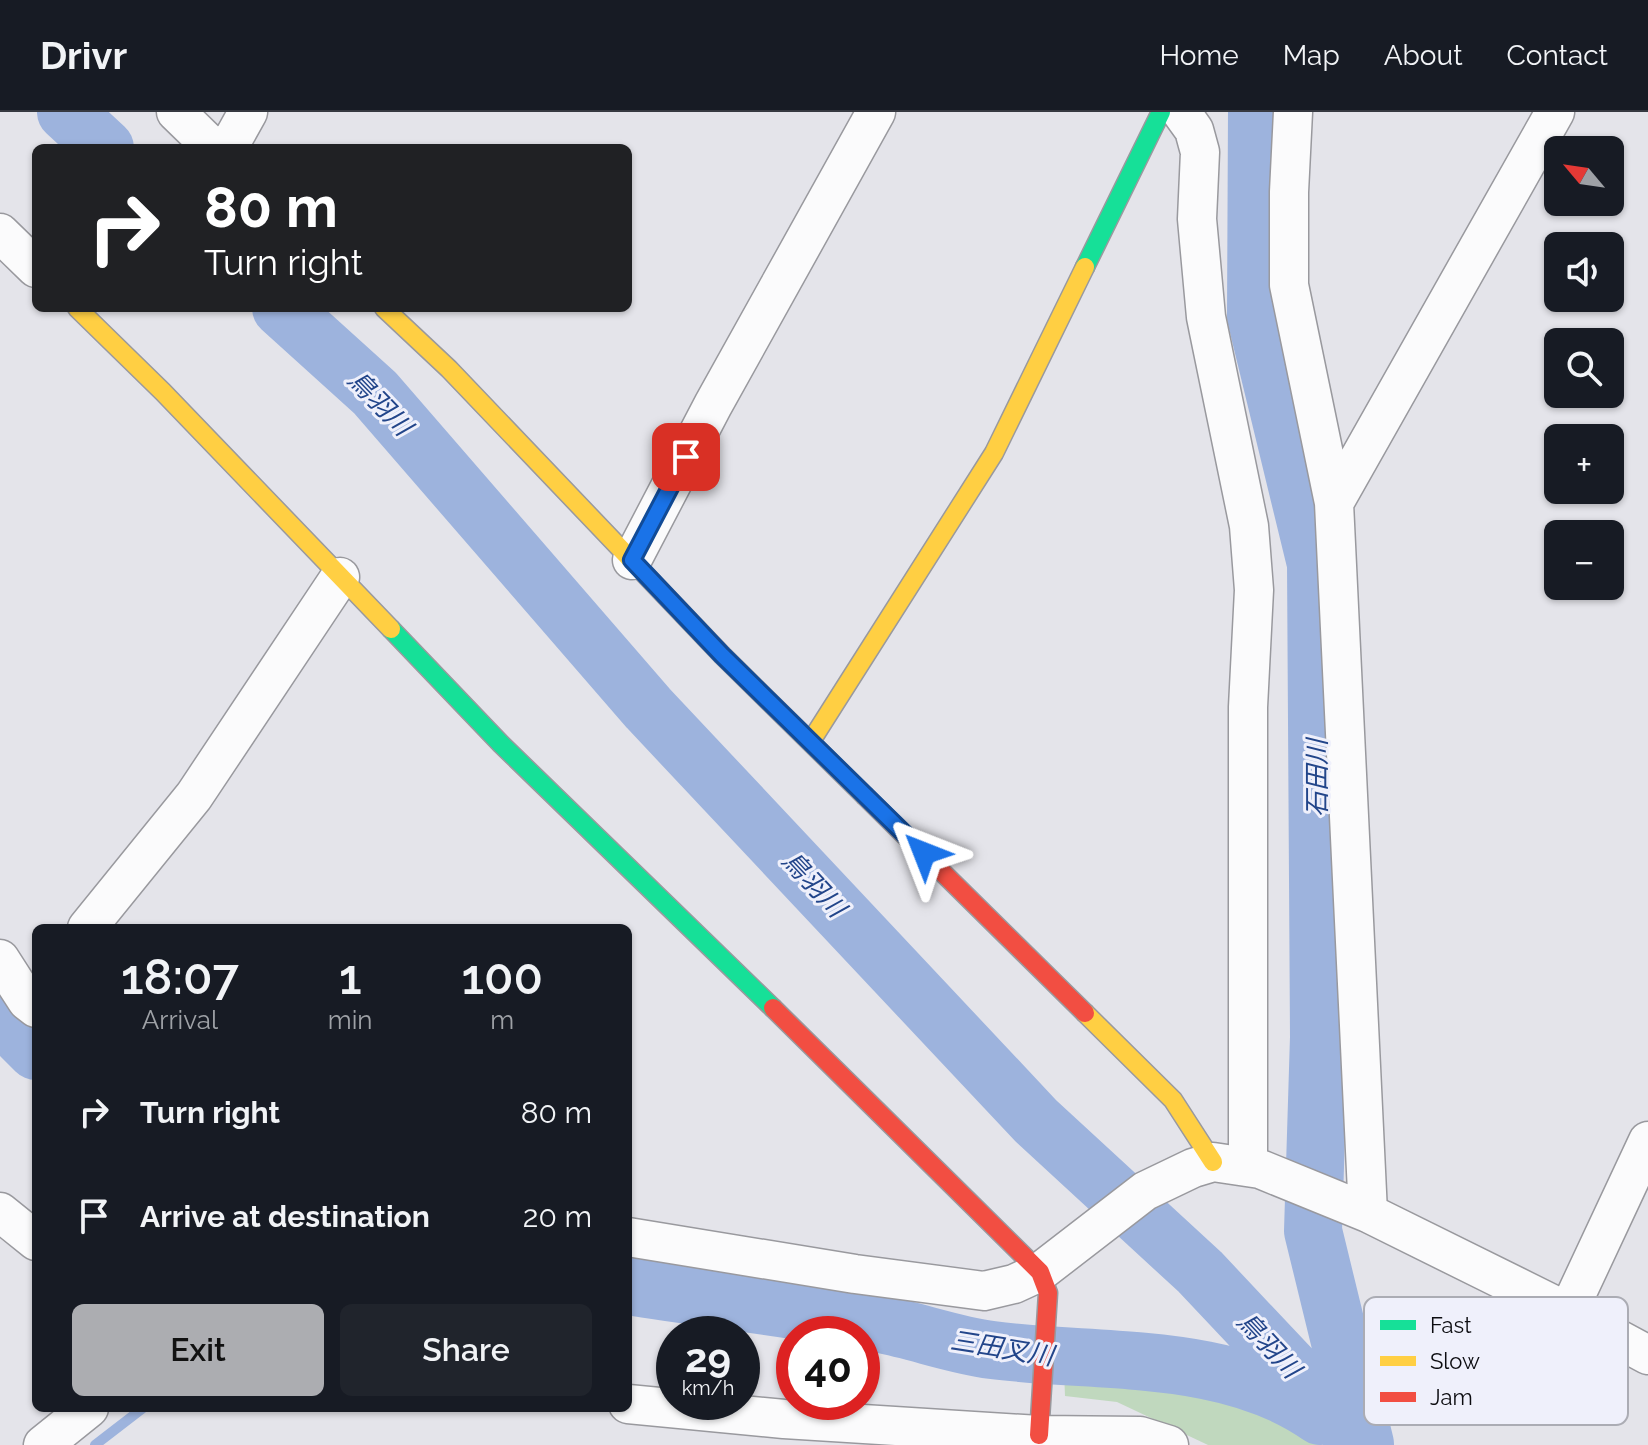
<!DOCTYPE html>
<html lang="en">
<head>
<meta charset="utf-8">
<style>
	:root { --surface:#171b24; --page:#20242c; --text:#f1f3f6; --muted:#9ea1a6; --line:#363941; --accent:#acadb1 }
	body { margin:0; font-family:Raleway,"Noto Sans JP",sans-serif; background:var(--page); color:var(--text); height:100vh; display:flex; flex-direction:column; font-size:30px; white-space:nowrap }
	* { box-sizing:border-box; margin:0 }
	p { font-size:26px; color:var(--muted) }
	.icon { flex:none; width:44px; height:44px; fill:none; stroke:currentColor; stroke-width:2; stroke-linecap:round; stroke-linejoin:round }
	.map { position:relative; flex:1; overflow:hidden }
	.sheet { position:absolute; left:32px; top:812px; width:600px; height:488px; display:flex; flex-direction:column; background:var(--surface); border-radius:12px; box-shadow:0 2px 6px #0004 }
	.sheet>* { flex:none }
	.top-card { position:absolute; left:32px; top:32px; width:600px; height:168px; border-radius:12px; box-shadow:0 2px 6px #0004; background:#202124; color:#fff; overflow:hidden }
	.needle { width:52px; rotate:299deg }
	.controls { position:absolute; left:1544px; top:24px; display:grid; gap:16px }
	.controls a { display:grid; place-items:center; width:80px; height:80px; border-radius:12px; background:var(--surface); box-shadow:0 2px 6px #0004; font-size:40px }
	.speed { position:absolute; left:656px; top:1204px; display:flex; gap:16px; font-size:40px; font-weight:700; text-align:center }
	.speed>* { display:grid; place-content:center; width:104px; height:104px; border-radius:50%; background:var(--surface); box-shadow:0 2px 6px #0004; line-height:1 }
	.speed small { font-size:20px; font-weight:400 }
	.speed .limit { border:12px solid #d22; background:#fff; color:#111 }
	.pin { position:absolute; display:grid; place-items:center; width:68px; height:68px; color:#fff; margin:-34px; border-radius:16px; box-shadow:0 4px 12px #0006 }
	.me { position:absolute; width:88px; margin:-44px; rotate:315deg; stroke-linejoin:round; filter:drop-shadow(0 0 6px #0008) }
	.turn { display:flex; align-items:center; gap:28px; height:168px; padding:0 40px; font-size:36px }
	.turn .icon { width:104px; height:104px; stroke-width:2.5 }
	.turn b { display:block; font-size:56px; line-height:68px }
	.eta { display:flex; justify-content:space-evenly; align-items:center; height:136px; text-align:center }
	.eta b { font-size:48px; font-weight:600; line-height:56px }
	.button { display:flex; gap:16px; margin-top:auto; padding:16px 40px }
	.button a { flex:1; height:92px; border-radius:12px; background:var(--accent); color:#111; font-size:32px; font-weight:600; line-height:92px; text-align:center }
	.button a+a { background:var(--page); color:var(--text) }
	ul { padding:0; list-style:none }
	li { display:flex; align-items:center; gap:24px; height:104px; padding:0 40px }
	li div { flex:1 }
	li b { display:block; font-size:30px }
	li em { font-style:normal }
	header { display:flex; align-items:center; gap:48px; box-sizing:border-box; height:112px; padding:0 40px; background:var(--surface); border-bottom:2px solid var(--line) }
	header strong { font-size:38px }
	nav { display:flex; gap:44px; margin-inline-start:auto; font-size:28px }
	.map>svg:first-child { display:block }
	.green { fill:#c0d8be }
	.lines { fill:none; stroke-linecap:round; stroke-linejoin:round }
	.stream { stroke:#9db3dd; stroke-width:10 }
	.river { stroke:#9db3dd; stroke-width:58 }
	.street-casing { stroke:#99999e; stroke-width:41 }
	.fast-casing { stroke:#99999e; stroke-width:21 }
	.slow-casing { stroke:#99999e; stroke-width:21 }
	.jam-casing { stroke:#99999e; stroke-width:21 }
	.street { stroke:#fbfbfc; stroke-width:38 }
	.fast { stroke:#16e098; stroke-width:18 }
	.slow { stroke:#ffcf43; stroke-width:18 }
	.jam { stroke:#f24e42; stroke-width:18 }
	.route-casing { stroke:#114b97; stroke-width:20 }
	.route { stroke:#1a73e8; stroke-width:14 }
	.labels { text-anchor:middle; dominant-baseline:central; stroke-width:6; stroke-linejoin:round; paint-order:stroke }
	.water-label { font-size:26px; font-style:italic; fill:#22458a; stroke:#eff0fb }
	.key { fill:#eff0fb; stroke:#abacb4; stroke-width:2 }
	.key-label { font-size:22px; fill:#0c0c10 }
</style>
</head>
<body>
<header>
<strong>Drivr</strong>
<nav><a>Home</a><a>Map</a><a>About</a><a>Contact</a></nav>
</header>
<div class="map">
<svg width="1648" height="1333" viewBox="0 0 1648 1333">
	<rect width="100%" height="100%" fill="#e4e4ea"/>
	<path class="green" d="M1064 1259 1161 1265 1264 1289 1312 1321 1323 1333H1208L1117 1290 1065 1284Z"/>
	<g class="lines">
		<path class="stream" d="M95 1333 143 1296"/>
		<path class="river" d="M66 0 105 36
			M1257 0 1256 205 1316 452 1319 925 1313 1119 1365 1332
			M281 196 375 281 648 596 1036 1009 1200 1160 1363 1333
			M0 903 36 939
			M628 1174C712 1187 796 1197 880 1212 917 1219 954 1233 992 1238 1101 1252 1226 1238 1320 1304"/>
		<g class="street-casing">
			<path id="street" d="M176 0 213 36
				M1181 0 1194 18 1200 40 1197 107 1206 205 1249 414 1254 478 1248 595V1055
				M1293 0 1289 80V173L1334 391 1368 1101
				M228 36 248 0
				M0 121 36 156
				M1334 391 1555 0
				M632 448 713 293 876 0
				M87 816 194 684 340 465
				M0 847 27 889 36 896
				M0 1100 36 1129
				M628 1125 855 1162 984 1179 1014 1172 1040 1160 1145 1079 1193 1056 1213 1050 1260 1057 1368 1101 1568 1200 1648 1243
				M1568 1200 1648 1029
				M628 1292 784 1307 1039 1323 1140 1324 1169 1333
				M43 1333 89 1296"/>
		</g>
		<g class="fast-casing">
			<path id="fast" d="M1085 155 1161 0
				M391 517 501 632 773 896"/>
		</g>
		<g class="slow-casing">
			<path id="slow" d="M77 196 163 280 391 517
				M384 196 449 257 722 543 865 684
				M811 629 994 341 1085 155
				M1085 901 1173 988 1213 1050"/>
		</g>
		<g class="jam-casing">
			<path id="jam" d="M865 684 1085 901
				M773 896 1040 1160 1048 1181 1039 1323"/>
		</g>
		<use href="#street" class="street"/>
		<use href="#fast" class="fast"/>
		<use href="#slow" class="slow"/>
		<use href="#jam" class="jam"/>
	</g>
	<g class="lines">
		<g class="route-casing">
			<path id="route" d="M686 345 632 448 722 543 924 741"/>
		</g>
		<use href="#route" class="route"/>
	</g>
	<g class="labels">
		<g class="water-label">
			<text transform="translate(380 291) rotate(46)">鳥羽川</text>
			<text transform="translate(1317 666) rotate(-90)">石田川</text>
			<text transform="translate(814 772) rotate(47)">鳥羽川</text>
			<text transform="translate(1269 1233) rotate(47)">鳥羽川</text>
			<text transform="translate(1002 1236) rotate(9)">三田叉川</text>
		</g>
	</g>
	<rect x="1364" y="1185" width="264" height="128" rx="12" class="key"/>
	<rect x="1380" y="1208" width="36" height="10" fill="#16e098"/>
	<rect x="1380" y="1244" width="36" height="10" fill="#ffcf43"/>
	<rect x="1380" y="1280" width="36" height="10" fill="#f24e42"/>
	<g class="key-label">
		<text x="1430" y="1221">Fast</text>
		<text x="1430" y="1257">Slow</text>
		<text x="1430" y="1293">Jam</text>
	</g>
</svg>
<div class="controls">
<a><svg class="needle" viewBox="-14 -14 28 28"><path d="M0-13l5 13h-10z" fill="#e53935"/><path d="M0 13l5-13h-10z" fill="#9ea1a6"/></svg></a>
<a><svg class="icon" aria-label="sound" viewBox="0 0 24 24"><path d="M4 9h4l5-4v14l-5-4H4zM17 9q2 3 0 6"/></svg></a>
<a><svg class="icon" aria-label="search" viewBox="0 0 24 24"><circle cx="10" cy="10" r="6"/><path d="M15 15l6 6"/></svg></a>
<a>+</a>
<a>−</a>
</div>
<div class="speed"><div>29<small>km/h</small></div><div class="limit">40</div></div>
<div class="pin" style="left:686px;top:345px;background:#d93025"><svg class="icon" aria-label="arrive" viewBox="0 0 24 24"><path d="M6 21V4h12l-3 4 3 4H6"/></svg></div>
<svg class="me" style="left:924px;top:741px" viewBox="-20 -20 40 40"><path d="M0-17L14 15 0 8-14 15z" fill="#1a73e8" stroke="#fff" stroke-width="4"/></svg>
<div class="top-card">
<div class="turn"><svg class="icon" aria-label="right" viewBox="0 0 24 24"><path d="M7 20v-9h11M14 6l5 5-5 5"/></svg><div><b>80 m</b>Turn right</div></div>
</div>
<section class="sheet">
<div class="eta">
<div><b>18:07</b><p>Arrival</p></div>
<div><b>1</b><p>min</p></div>
<div><b>100</b><p>m</p></div>
</div>
<ul>
<li><svg class="icon" aria-label="right" viewBox="0 0 24 24"><path d="M7 20v-9h11M14 6l5 5-5 5"/></svg><div><b>Turn right</b></div><em>80 m</em></li>
<li><svg class="icon" aria-label="arrive" viewBox="0 0 24 24"><path d="M6 21V4h12l-3 4 3 4H6"/></svg><div><b>Arrive at destination</b></div><em>20 m</em></li>
</ul>
<div class="button"><a>Exit</a><a>Share</a></div>
</section>
</div>
</body>
</html>
